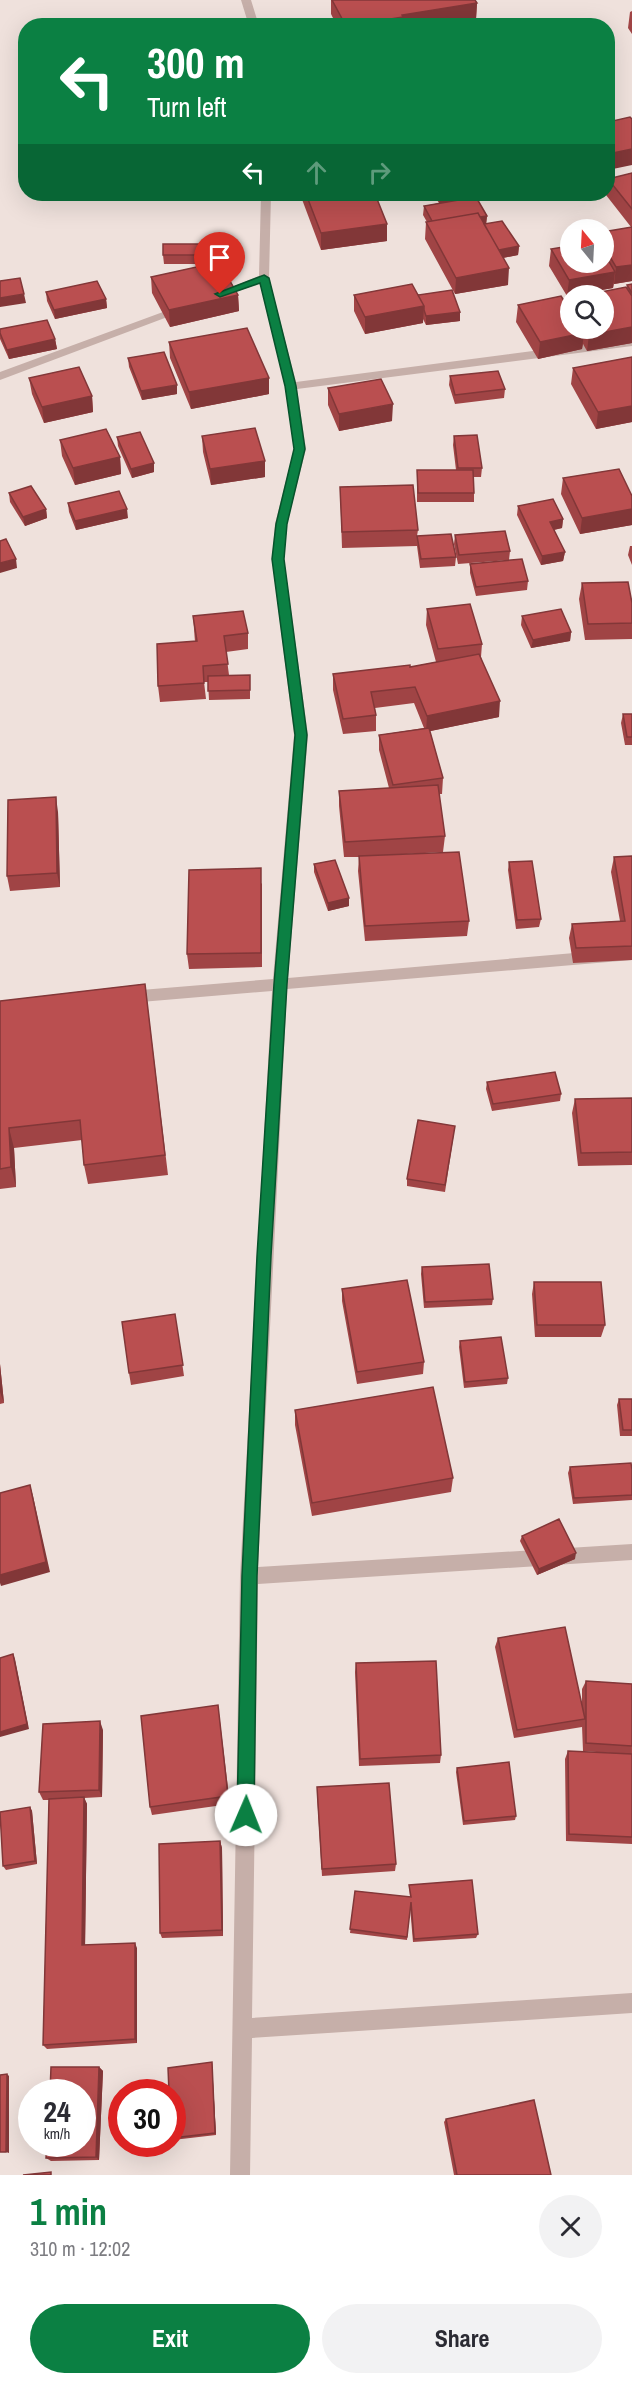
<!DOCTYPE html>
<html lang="en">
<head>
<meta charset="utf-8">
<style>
	:root { --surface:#fff; --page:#f2f2f3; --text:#2b2b33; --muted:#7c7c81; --accent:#0b8043 }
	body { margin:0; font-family:"Archivo Narrow",sans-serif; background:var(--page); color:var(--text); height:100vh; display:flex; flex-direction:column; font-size:22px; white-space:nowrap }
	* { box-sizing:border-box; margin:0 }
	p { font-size:20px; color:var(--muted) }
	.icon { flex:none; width:33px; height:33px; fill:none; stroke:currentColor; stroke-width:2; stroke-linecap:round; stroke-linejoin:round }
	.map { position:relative; height:2175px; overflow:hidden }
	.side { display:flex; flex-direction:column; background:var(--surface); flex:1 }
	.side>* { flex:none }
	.top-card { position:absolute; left:18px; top:18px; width:597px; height:183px; border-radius:24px; box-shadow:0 6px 24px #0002; background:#0b8043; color:#fff; overflow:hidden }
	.needle { width:39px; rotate:342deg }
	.fabs { position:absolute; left:560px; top:219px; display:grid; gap:12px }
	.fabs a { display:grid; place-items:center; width:54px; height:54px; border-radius:50%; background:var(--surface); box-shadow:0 6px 24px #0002; font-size:30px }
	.speed { position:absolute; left:18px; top:2079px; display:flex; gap:12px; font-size:30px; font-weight:700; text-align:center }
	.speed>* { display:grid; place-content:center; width:78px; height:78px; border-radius:50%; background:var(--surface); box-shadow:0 6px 24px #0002; line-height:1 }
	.speed small { font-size:15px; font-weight:400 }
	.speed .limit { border:9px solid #d22; background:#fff; color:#111 }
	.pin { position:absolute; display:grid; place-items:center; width:51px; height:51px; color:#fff; margin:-62px -26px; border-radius:50% 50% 50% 0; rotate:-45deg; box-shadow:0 0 6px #0007 }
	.pin .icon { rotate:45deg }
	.me { position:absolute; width:66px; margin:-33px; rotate:1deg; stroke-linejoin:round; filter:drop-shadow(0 0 4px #0008) }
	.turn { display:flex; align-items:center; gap:21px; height:126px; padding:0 30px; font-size:27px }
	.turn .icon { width:78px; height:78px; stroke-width:2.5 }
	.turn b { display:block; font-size:42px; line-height:51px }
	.lanes { display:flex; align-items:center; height:57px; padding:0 30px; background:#0003; justify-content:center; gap:30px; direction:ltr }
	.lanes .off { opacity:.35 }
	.round { display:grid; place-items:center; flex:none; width:63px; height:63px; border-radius:32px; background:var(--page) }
	.summary { display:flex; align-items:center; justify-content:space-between; height:102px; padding:0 30px }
	h1 { font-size:36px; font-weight:700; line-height:45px; color:var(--accent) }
	.primary-button { display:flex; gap:12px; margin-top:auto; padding:12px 30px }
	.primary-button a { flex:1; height:69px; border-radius:36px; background:var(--accent); color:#fff; font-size:24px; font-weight:700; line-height:69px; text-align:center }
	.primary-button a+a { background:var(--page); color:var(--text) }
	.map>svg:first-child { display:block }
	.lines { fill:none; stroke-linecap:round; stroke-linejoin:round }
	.street { fill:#c6afa9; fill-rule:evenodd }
	.wall { fill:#a04445 }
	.shaded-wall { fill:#823738 }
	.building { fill:#ba4f50; stroke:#823738; stroke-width:1.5 }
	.route { fill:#0b8043; stroke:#07532c; stroke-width:1.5 }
</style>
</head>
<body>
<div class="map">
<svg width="632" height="2175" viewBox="0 0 632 2175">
	<rect width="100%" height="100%" fill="#efe1dc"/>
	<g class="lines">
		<path class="street" d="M241 0H251L259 26H249Z
			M261 194H271L269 278 296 382 632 338V346L297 389 306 449 287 524 284 559 308 735 288 978 632 948V960L287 989 258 1567 632 1544V1560L258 1584 252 2018 632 1993V2013L252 2038 250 2175H230L240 1576 272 991 129 1003 124 1001 122 997 124 993 129 991 273 979 294 735 272 559 275 524 294 449 285 386 260 283 220 298 216 299 210 296 259 276Z
			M182 305 186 306V310L0 380V372Z"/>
	</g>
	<path class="wall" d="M331 0H475L477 3 476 19 453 23 455 26H337L331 14Z
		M632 11V34L628 28 630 12Z
		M632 173V281L614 284V283L613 288 567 296 549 266 551 249 603 262V232L631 227 606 195V194H608V179Z
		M300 194H375L387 241 321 250Z
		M433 194H457V200L467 198 464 194H485L484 197 477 199 487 216 486 224 519 246 518 255 503 258 508 285 455 294 425 239 426 222H427L423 215 424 206 439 203Z
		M224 253V264H221L238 295 239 311 170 327 152 293 151 277 210 264H164L163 255Z
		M632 284V343L587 351 583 344 582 349 538 359 516 322 518 305 566 304 567 298H570V328H603L627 288V285Z
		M46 292 106 299 107 308 55 319 47 301Z
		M354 295H418L460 312V321L426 325 423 319V323L365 334 354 311Z
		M0 329 55 339 57 349 9 359 0 339Z
		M169 342 269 378V394L191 409 170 358Z
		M632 357V422L596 429 571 384 573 368Z
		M128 358 177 394 142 400 129 367Z
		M450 376 505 389 504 398 455 404 449 385Z
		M29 378 92 396 93 412 44 423 32 394Z
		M328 388 392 421 339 431 328 405Z
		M202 436 265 461V477L211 485 203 452Z
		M454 436 482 468 481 477H473L474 493V502H417V470H456L453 445Z
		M117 437 154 463V472L132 478 118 446Z
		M60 440 120 457 121 474 75 485 62 456Z
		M563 478 632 496V525L580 534 561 494Z
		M340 487 418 530 417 536 456 557 455 566 420 568 417 546 342 548Z
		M9 493 46 509 47 518 25 526 10 502Z
		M68 503 128 518 76 530 69 512Z
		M518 506 563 519 562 528 554 530 565 552 563 561 541 565 517 515Z
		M455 535 510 551 509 560 458 564 454 544Z
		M630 546H632V565L628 555Z
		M470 564 528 581 527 590 476 596 470 573Z
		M582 583 632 603V639L585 640 579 599Z
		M427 609 482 644 481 657 499 717 430 731 443 778 442 794H439L445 836 443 852 370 856 469 921 467 936 365 941 358 871 359 857H344L339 806V791L389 788 379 750V735L424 728 414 703 375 708 376 715V731L343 734 333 690V674L410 667 436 662 426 625Z
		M193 616 248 633V649L226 652 229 675H250V699L209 700 208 682H204L206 699 160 702 158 686 195 642Z
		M522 616 571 632 570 641 531 648 521 625Z
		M623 714H632V745H625L621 723Z
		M58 812 60 887 10 891 7 876Z
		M632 856V960L573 963 569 938 572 924 620 921 611 872 614 857Z
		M509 862 541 919 539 927 516 929 508 870Z
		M314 864 349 906 328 911 314 872Z
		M262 883V967L189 969 187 954Z
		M145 984 168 1175 88 1184 84 1165 82 1140 14 1148 16 1187 0 1189V1001Z
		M487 1082 561 1094 560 1101 492 1111 486 1089Z
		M632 1098V1165L578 1166 572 1113 575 1099Z
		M454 1133 445 1192 407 1186V1179Z
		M422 1267 493 1299 492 1305 424 1308 421 1274Z
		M534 1282 605 1325 601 1337H535L532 1294Z
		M342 1289 424 1362 423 1374 357 1384 342 1301Z
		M175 1314 184 1376 131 1385 129 1373Z
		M460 1341 508 1378 507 1384 464 1388 459 1347Z
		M0 1364 4 1403 0 1404Z
		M619 1399H632V1436H620L617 1405Z
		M295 1410 453 1478 451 1492 312 1516 295 1425Z
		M570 1467 632 1470V1500L573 1504 568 1473Z
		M522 1536 575 1559 537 1575 520 1541Z
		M498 1638 582 1704V1689L586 1681 632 1684V1844L566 1841 565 1759 568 1751 610 1753 583 1751 582 1726V1727L514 1738 495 1647Z
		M356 1663 441 1755 440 1763 359 1766 355 1672Z
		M218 1705 230 1804 152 1815 150 1807Z
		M103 1730 102 1797 84 1798 87 1804 85 1945 137 1948V2043L47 2049 43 2045 49 1800H43L39 1792Z
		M457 1768 516 1816 515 1820 463 1825 456 1772Z
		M317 1795 396 1864 395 1871 322 1876Z
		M30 1807 32 1811 37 1864 6 1870 3 1866Z
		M220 1841 222 1848 223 1936 162 1938 160 1933Z
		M409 1885 478 1934 476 1938 413 1942 410 1907 407 1940 350 1933 355 1891 410 1897Z
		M212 2062 216 2135 173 2140 172 2092Z
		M99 2067 103 2071 99 2160 51 2161 46 2158Z
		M446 2119 551 2175H454L444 2122Z"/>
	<path class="shaded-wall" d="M477 3 476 19 437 26H346L402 15Z
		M632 149V165L608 170V154Z
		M440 194H457V201L439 204Z
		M469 194H485L484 197 469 201Z
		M487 216 486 225H434Z
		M387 224V241L321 250V233Z
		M519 246 518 255 497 259 498 250Z
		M632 265V281L614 284 616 267Z
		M509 268 508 285 455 294 456 278Z
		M615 272 613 288 567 296 569 280Z
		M24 294 26 303 0 307V298Z
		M238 295 239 311 170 327 169 310Z
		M106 299 107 308 55 319 54 310Z
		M424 306 423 323 365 334V317Z
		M460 312V321L426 325V316Z
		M632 327V343L587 351 589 335Z
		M584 333 582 349 538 359 540 342Z
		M55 339 57 349 9 359 7 350Z
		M269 378V394L191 409 189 392Z
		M177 385V394L142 400 141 391Z
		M92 396 93 412 44 423 42 407Z
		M393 404 392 421 339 431V414Z
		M632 406V422L596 429 598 412Z
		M120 457 121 474 75 485 73 468Z
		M265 461V477L211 485 210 469Z
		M154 463V472L132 478 131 469Z
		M46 509 47 518 25 526 23 517Z
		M127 509 128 518 76 530 75 521Z
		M632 509V525L580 534 582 518Z
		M563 519 562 528 548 531 550 522Z
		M565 552 563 561 541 565 542 556Z
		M16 559 17 568 0 573V563Z
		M571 632 570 641 531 648 533 640Z
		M500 701 499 717 426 732 427 716Z
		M56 797 58 812 60 887 57 873Z
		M349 898V906L328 911V903Z
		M9 1128 14 1148 16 1187 11 1167Z
		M0 1364 4 1403 0 1392Z
		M30 1485 33 1496 50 1572 1 1586 0 1583V1575Z
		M576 1553 575 1559 537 1575 539 1569Z
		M13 1654 15 1659 29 1729 0 1737V1732Z
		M100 1721 103 1730 102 1797 99 1790Z
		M84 1797 87 1804 85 1951 82 1945Z
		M30 1807 32 1811 37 1864 35 1861Z
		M220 1841 222 1848 223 1936 222 1930Z
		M135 1943 137 1948V2043L135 2039Z
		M212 2062V2065L216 2135 215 2133Z
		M99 2067 103 2071 99 2160 96 2157Z
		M7 2074 9 2076V2153L6 2152Z"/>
	<path class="building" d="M332 0H475L477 3 402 15 403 17 346 26Z
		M448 17 455 26H404Z
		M630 117 632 119V149L608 154V122Z
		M632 173V209L608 179Z
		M306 194H375L387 224 321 233Z
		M476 197 487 216 480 217 478 213 432 221 424 206Z
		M478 213 509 268 456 278 426 222Z
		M502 221 519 246 499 250 484 224Z
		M632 227V265L616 267 603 245V232Z
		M163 244H224L223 255H163Z
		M570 246V262H603V251L615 272 569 280 551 249Z
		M219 262 238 295 169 310 151 277Z
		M20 278 24 294 0 298V281Z
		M97 281 106 299 54 310 46 292Z
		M412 284 424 306 365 317 354 295Z
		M632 284V293L627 285Z
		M626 287 632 296V327L589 335 585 328H603V296H581Z
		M452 290 460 312 426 316 424 310V306L418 295Z
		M561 296 570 310V328H582L584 333 540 342 518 305Z
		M47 320 55 339 7 350 0 333V329Z
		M247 328 269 378 189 392 169 342Z
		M164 352 177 385 141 391 128 358Z
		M632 357V406L598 412 573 368Z
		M79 367 92 396 42 407 29 378Z
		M498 371 505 389 455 395 450 376Z
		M381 379 393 404 339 414 328 388Z
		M255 428 265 461 210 469 202 436Z
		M106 429 120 457 73 468 60 440Z
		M140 432 154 463 131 469 117 437Z
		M477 435 482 468H458L454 436Z
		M619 469 632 496V509L582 518 563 478Z
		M417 470H473L474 493H418Z
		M413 485 418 530 342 532 340 487Z
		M31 486 46 509 23 517 9 493Z
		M119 491 127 509 75 521 68 503Z
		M553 499 563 519 550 522 565 552 542 556 518 506Z
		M505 531 510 551 459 555 455 535Z
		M451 534 456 557 421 559 417 536Z
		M6 539 16 559 0 563V541Z
		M522 559 528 581 476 587 470 564Z
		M628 582 632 603V623L588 624 582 583Z
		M470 604 482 644 438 649 427 609Z
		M561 609 571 632 533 640 522 616Z
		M243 611 248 633 224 636 228 664 203 666 204 683 158 686 157 644 197 641 193 616Z
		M479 654 500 701 427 716 415 687 371 692 376 715 343 719 333 674 410 665V667Z
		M250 675V690L208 691V676Z
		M623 714H632V737H627Z
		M429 728 443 778 393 785 379 735Z
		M438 785 445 836 345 842 339 791Z
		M56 797 57 873 7 876 8 800Z
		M459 852 469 921 365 926 359 856Z
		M632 856V946L576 948 572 924 625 921 614 857Z
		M335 860 349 898 328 903 314 864Z
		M532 861 541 919 517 920 509 862Z
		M261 868V953L187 954 189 870Z
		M145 984 165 1155 84 1165 80 1120 9 1128 11 1167 0 1169V1001Z
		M555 1072 561 1094 493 1104 487 1082Z
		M632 1098V1152L581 1153 575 1099Z
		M418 1120 455 1126 445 1185 407 1179Z
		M489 1264 493 1299 425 1302 422 1267Z
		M407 1280 424 1362 357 1372 342 1289Z
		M534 1282H601L605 1325H537Z
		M175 1314 183 1365 129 1373 122 1322Z
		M501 1337 508 1378 465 1382 460 1341Z
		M433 1387 453 1478 312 1503 295 1410Z
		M619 1399H632V1430H623Z
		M631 1463 632 1470V1495L574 1498 570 1467Z
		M30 1485 46 1562 0 1575V1493Z
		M559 1519 576 1553 539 1569 522 1536Z
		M565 1627 585 1719 517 1730 498 1638Z
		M13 1654 27 1724 0 1732V1658Z
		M436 1661 441 1755 360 1759 356 1663Z
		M586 1681 632 1684V1746L586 1743Z
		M218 1705 228 1796 150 1807 141 1716Z
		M100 1721 99 1790 39 1792 43 1724Z
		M568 1751 632 1754V1837L569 1834Z
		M509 1762 516 1816 464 1821 457 1768Z
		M389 1783 396 1864 322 1869 317 1787Z
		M84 1797 82 1945 135 1943V2039L43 2045 49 1799Z
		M30 1807 35 1861 3 1866 0 1812Z
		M220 1841 222 1930 160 1933 159 1844Z
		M472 1880 478 1934 414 1939 411 1902 407 1937 350 1929 355 1891 411 1897 409 1885Z
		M212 2062 215 2133 172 2138V2092H169L168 2068Z
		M51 2067H99L96 2157 46 2158 47 2144H82V2092H50Z
		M7 2074 6 2152H0V2075Z
		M534 2100 551 2175H457L446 2119Z
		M51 2172V2175H23Z"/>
	<path class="route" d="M264 275 269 278 296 386 305 449 287 524 284 559 307 735 287 984 271 1256 257 1576 254 1815 252 1821 246 1823 240 1821 237 1815 242 1576 257 1256 274 984 295 735 272 559 276 524 294 449 285 386 260 283 220 297 215 294Z"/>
</svg>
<div class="fabs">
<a><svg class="needle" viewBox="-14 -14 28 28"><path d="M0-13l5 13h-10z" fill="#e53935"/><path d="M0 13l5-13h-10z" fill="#7c7c81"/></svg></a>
<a><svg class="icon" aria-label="search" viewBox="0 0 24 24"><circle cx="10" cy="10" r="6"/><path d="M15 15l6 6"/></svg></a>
</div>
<div class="speed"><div>24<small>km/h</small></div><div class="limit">30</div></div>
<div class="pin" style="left:220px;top:294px;background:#d93025"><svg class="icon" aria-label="arrive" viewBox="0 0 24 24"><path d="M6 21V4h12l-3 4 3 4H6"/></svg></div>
<svg class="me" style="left:246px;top:1815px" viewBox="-20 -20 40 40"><circle r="19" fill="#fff"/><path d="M0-13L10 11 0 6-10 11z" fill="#0b8043"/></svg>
<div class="top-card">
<div class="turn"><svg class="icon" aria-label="left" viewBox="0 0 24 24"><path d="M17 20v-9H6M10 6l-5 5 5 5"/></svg><div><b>300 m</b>Turn left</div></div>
<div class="lanes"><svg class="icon" aria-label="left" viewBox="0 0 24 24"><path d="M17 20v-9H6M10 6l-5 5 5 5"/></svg><svg class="icon off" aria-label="ahead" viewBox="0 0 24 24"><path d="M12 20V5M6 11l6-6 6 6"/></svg><svg class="icon off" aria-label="right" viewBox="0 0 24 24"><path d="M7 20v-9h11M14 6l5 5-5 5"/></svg></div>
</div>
</div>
<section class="side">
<div class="summary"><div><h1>1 min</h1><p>310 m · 12:02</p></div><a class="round"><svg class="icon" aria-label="close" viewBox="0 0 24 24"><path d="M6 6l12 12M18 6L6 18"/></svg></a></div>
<div class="primary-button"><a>Exit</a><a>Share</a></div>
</section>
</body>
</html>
